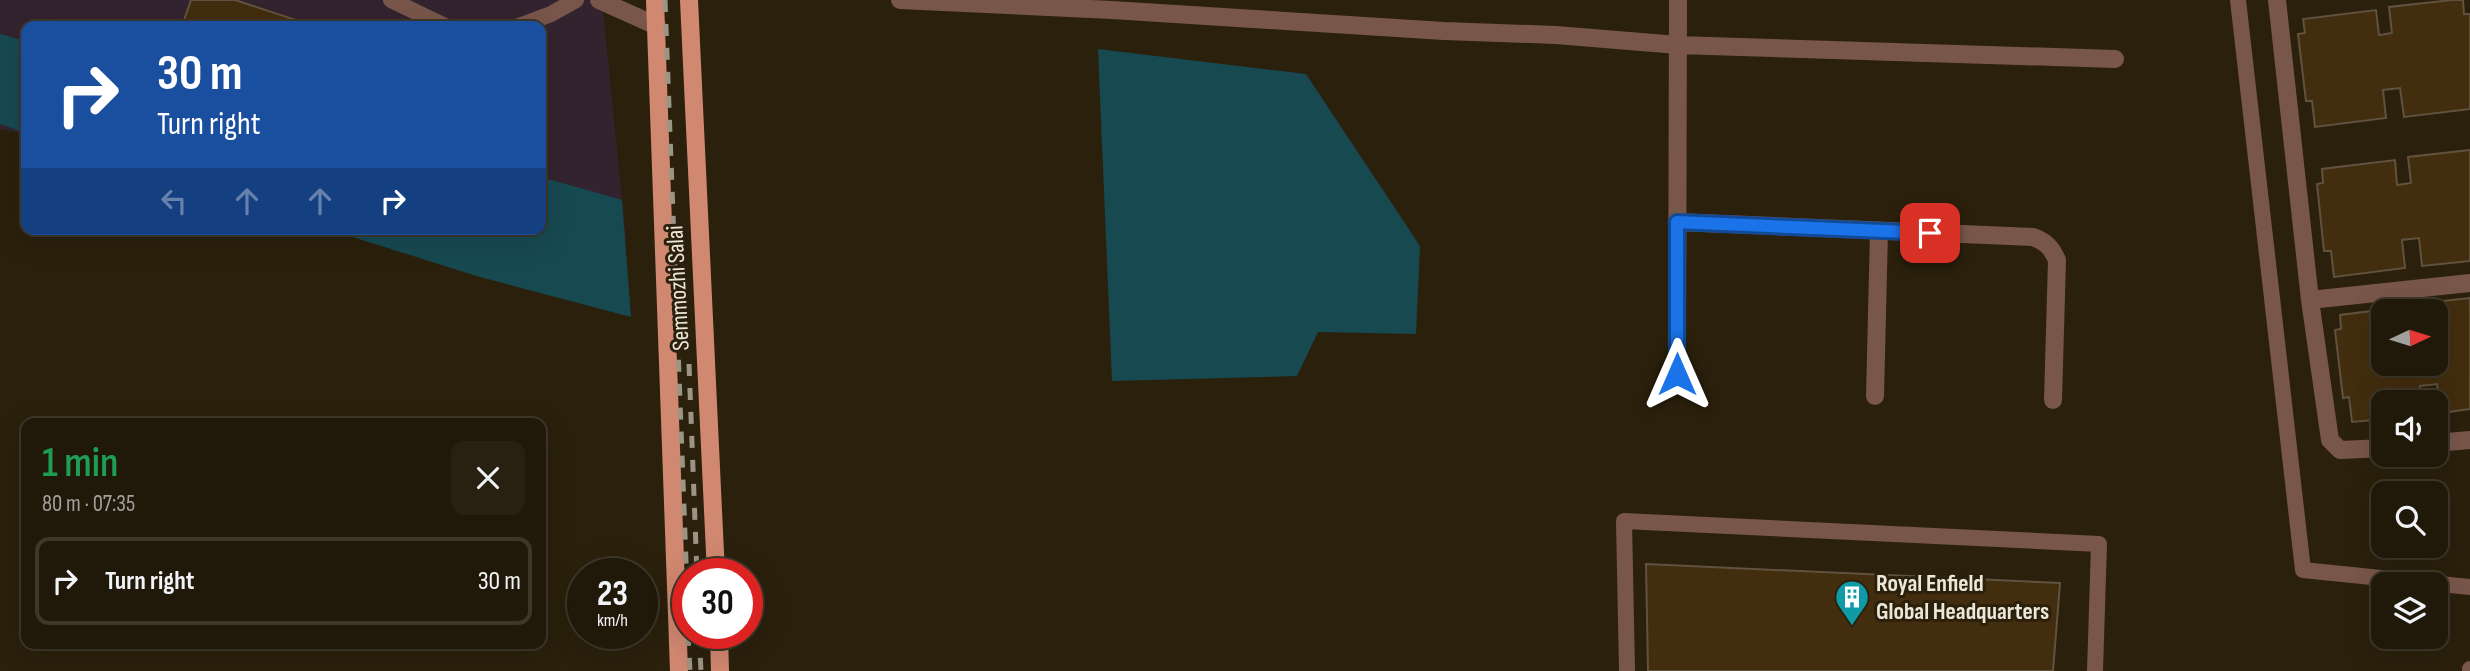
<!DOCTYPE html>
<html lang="en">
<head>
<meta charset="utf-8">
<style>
	:root { --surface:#201809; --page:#282112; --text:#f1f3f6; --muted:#a2a09c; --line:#3d372a }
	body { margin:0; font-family:"Sofia Sans Condensed",sans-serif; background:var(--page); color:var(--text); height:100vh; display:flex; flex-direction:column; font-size:26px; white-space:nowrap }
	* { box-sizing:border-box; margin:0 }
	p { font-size:23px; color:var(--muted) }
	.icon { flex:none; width:38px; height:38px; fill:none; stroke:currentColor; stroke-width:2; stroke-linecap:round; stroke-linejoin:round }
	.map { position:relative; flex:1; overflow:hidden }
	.drawer { position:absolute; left:21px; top:418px; width:525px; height:231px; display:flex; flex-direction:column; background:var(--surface); border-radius:14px; box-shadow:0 7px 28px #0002,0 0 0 2px var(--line) }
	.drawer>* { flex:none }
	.banner { position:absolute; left:21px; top:21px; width:525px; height:214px; border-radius:14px; box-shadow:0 7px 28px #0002,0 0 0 2px var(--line); background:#1a4fa0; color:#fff; overflow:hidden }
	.needle { width:46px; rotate:86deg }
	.controls { position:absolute; left:2371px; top:299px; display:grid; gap:14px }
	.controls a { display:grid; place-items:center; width:77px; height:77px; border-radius:14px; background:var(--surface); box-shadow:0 7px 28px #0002,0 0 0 2px var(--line); font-size:35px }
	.speed { position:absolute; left:567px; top:558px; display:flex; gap:14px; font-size:35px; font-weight:700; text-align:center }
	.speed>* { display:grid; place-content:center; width:91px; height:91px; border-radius:50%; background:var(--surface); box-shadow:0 7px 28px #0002,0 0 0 2px var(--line); line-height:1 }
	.speed small { font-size:18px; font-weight:400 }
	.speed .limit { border:10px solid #d22; background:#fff; color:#111 }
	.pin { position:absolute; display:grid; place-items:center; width:60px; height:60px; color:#fff; margin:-30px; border-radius:14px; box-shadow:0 4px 10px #0006 }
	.me { position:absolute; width:77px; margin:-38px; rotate:0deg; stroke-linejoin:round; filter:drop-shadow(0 0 5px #0008) }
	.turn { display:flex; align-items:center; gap:24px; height:147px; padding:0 21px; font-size:32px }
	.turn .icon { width:91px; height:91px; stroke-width:2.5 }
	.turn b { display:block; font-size:49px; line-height:60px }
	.lanes { display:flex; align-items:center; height:66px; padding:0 21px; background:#0003; justify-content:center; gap:35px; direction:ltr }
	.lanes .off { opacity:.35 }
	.round { display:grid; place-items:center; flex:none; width:74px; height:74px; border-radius:14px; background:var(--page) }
	.head { display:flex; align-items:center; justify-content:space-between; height:119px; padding:0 21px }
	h1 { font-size:42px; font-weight:600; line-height:52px; color:#1e9e55 }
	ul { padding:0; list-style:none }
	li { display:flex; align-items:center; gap:21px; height:88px; margin:0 14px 10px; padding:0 7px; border:4px solid var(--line); border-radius:14px }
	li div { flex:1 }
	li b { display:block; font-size:26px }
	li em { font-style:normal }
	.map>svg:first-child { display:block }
	.commercial { fill:#33232e }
	.water { fill:#174951 }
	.building { fill:#422d0e; stroke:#61523f; stroke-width:2 }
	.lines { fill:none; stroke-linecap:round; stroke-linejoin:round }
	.service { stroke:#79564a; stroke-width:16 }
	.minor { stroke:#79564a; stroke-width:18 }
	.primary { stroke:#d18870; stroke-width:18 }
	.rail { stroke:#9c9484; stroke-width:5; stroke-dasharray:12 12; stroke-linecap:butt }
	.route-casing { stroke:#114b97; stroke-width:18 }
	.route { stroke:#1a73e8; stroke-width:12 }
	.labels { text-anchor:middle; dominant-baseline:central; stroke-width:6; stroke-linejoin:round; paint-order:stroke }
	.street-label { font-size:24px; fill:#ede7da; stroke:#2a200c }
	.poi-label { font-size:24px; font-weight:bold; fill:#ede7da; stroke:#2a200c; text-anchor:start }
</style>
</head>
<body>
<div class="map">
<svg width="2470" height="671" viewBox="0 0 2470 671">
	<rect width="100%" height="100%" fill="#2a200c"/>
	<path class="commercial" d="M0 0H602L626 240 541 225V26H26V134L0 129Z"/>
	<path class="water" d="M0 34 26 41V133L0 124Z
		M1098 49 1306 74 1420 246 1416 334 1318 332 1297 376 1112 381Z
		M541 177 622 200 631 317 480 277 327 229H541Z"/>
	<path class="building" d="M191 0H235L314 26H182Z
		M2452 0H2463L2464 14H2470V109L2404 117 2400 88 2383 90 2386 118 2315 127 2312 101H2306L2298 34 2305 33 2303 19 2376 10 2379 35 2392 33 2389 7Z
		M2470 150V261L2422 266 2419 238 2402 240 2405 268 2334 277 2331 251H2324L2317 184 2323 183 2322 169 2395 160 2397 185 2411 183 2408 157Z
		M2470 298V409L2441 413 2437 384 2420 386 2422 402H2384V419L2352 422 2349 397 2343 398 2335 330 2341 329 2340 315 2413 306V312H2384V364H2436V312H2426L2425 303Z
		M1646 564 2060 583 2053 671H1648Z"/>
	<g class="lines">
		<path class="service" d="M391 0 445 26
			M2238 0 2303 570 2470 587
			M519 26 551 14 576 0
			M1627 671 1624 521 2099 544 2095 671
			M2470 671V669"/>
		<path class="minor" d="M599 0 657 26
			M900 0 1112 10 1444 31 1556 35 1678 45 2115 59
			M2277 0 2310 300 2330 440 2340 450 2384 448
			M1677 222 2033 237C2046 242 2051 247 2057 260L2053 400
			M2310 300 2470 283
			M1677 374 1678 0
			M1875 396 1879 231
			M2436 443 2470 440"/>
		<path class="primary" d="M655 0 679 671
			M689 0 716 574
			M719 634 720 671"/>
		<path class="rail" d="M665 0 688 615
			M689 364 697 574
			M688 634 690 671
			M699 634 701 671"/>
	</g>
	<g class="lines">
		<g class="route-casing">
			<path id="route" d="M1677 374V222L1930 233"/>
		</g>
		<use href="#route" class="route"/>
	</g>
	<defs>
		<g id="building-pin" transform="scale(1.75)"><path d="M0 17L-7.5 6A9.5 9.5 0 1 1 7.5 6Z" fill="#0f9aa8" stroke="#2a200c"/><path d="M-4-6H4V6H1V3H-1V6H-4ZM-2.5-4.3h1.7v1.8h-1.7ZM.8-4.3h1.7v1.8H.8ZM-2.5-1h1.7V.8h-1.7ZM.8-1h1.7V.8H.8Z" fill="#fff"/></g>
	</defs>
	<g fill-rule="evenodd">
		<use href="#building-pin" x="1852" y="597"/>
	</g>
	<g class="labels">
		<g class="street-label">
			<text transform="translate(678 288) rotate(-93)">Semmozhi Salai</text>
		</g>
		<g class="poi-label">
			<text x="1876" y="583">Royal Enfield<tspan x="1876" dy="28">Global Headquarters</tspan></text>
		</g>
	</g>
</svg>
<div class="controls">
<a><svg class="needle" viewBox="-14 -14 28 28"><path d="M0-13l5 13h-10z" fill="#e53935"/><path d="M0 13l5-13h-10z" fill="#a2a09c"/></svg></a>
<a><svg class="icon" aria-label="sound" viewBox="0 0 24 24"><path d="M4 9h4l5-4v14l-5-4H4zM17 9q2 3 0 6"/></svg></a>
<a><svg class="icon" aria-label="search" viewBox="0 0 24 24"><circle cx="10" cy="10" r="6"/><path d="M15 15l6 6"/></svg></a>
<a><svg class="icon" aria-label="layers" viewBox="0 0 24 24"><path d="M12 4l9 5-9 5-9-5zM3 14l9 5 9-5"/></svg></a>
</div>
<div class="speed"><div>23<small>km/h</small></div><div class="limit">30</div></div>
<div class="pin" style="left:1930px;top:233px;background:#d93025"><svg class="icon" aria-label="arrive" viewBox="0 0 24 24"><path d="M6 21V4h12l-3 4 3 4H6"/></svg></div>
<svg class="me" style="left:1677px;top:374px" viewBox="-20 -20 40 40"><path d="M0-17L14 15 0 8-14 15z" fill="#1a73e8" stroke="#fff" stroke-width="4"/></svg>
<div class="banner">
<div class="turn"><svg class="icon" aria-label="right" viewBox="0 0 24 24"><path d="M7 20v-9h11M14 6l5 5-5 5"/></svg><div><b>30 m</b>Turn right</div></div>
<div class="lanes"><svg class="icon off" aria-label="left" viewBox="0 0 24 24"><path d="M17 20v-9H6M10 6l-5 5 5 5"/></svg><svg class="icon off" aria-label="ahead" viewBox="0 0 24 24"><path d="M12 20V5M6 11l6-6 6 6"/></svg><svg class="icon off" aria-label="ahead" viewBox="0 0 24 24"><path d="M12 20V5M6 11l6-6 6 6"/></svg><svg class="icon" aria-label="right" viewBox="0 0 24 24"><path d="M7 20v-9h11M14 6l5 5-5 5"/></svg></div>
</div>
<section class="drawer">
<div class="head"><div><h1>1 min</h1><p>80 m · 07:35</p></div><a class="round"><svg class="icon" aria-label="close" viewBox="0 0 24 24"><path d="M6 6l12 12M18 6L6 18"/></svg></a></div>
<ul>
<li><svg class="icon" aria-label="right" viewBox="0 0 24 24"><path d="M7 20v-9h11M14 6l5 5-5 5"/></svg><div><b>Turn right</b></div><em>30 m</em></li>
</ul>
</section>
</div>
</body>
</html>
